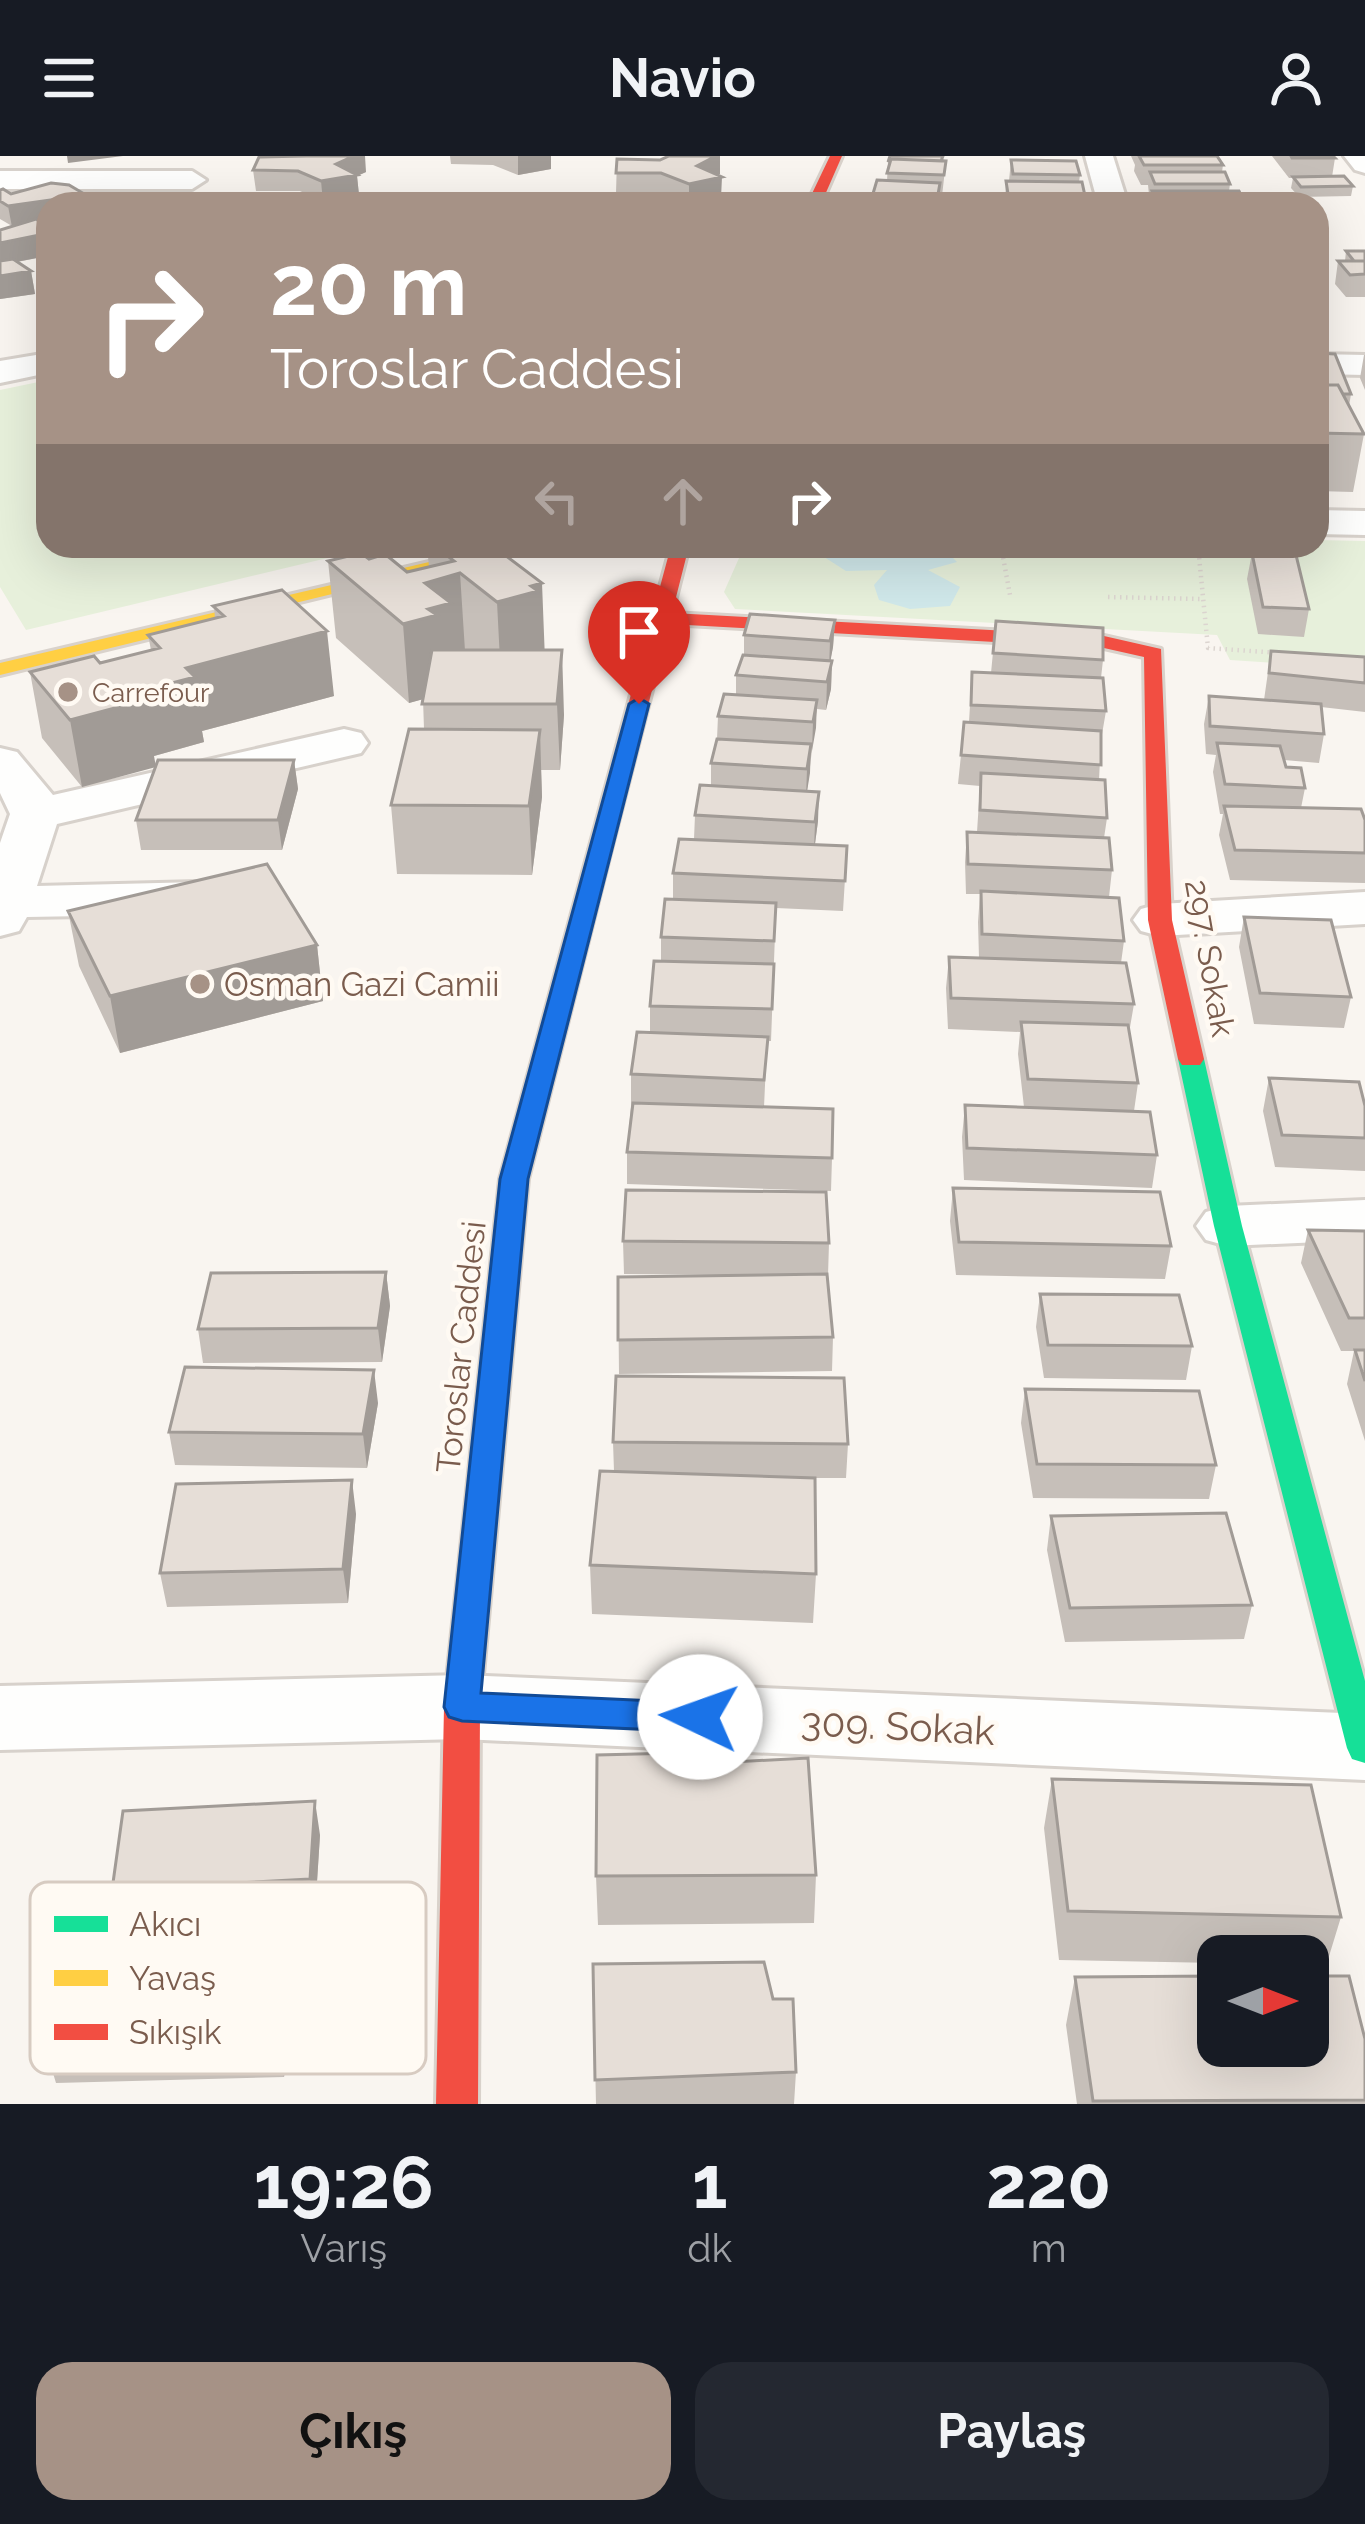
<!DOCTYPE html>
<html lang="tr">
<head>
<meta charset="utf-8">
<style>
	:root { --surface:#171b24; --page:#242831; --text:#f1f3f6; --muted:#9ea1a6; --accent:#a69286 }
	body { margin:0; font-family:Raleway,sans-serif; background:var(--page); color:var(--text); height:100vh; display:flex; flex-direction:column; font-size:45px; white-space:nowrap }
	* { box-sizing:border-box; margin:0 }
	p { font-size:39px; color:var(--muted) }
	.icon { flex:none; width:66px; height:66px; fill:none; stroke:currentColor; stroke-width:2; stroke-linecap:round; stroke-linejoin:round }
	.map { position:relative; height:1948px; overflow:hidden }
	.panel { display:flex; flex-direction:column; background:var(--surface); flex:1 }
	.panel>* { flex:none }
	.banner { position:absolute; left:36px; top:36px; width:1293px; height:366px; border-radius:36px; box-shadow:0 12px 48px #0002; background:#a69286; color:#fff; overflow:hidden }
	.needle { width:78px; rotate:90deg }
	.controls { position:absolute; left:1197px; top:1779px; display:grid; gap:24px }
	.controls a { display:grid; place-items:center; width:132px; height:132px; border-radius:24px; background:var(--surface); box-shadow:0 12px 48px #0002; font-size:60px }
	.pin { position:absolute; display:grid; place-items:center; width:102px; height:102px; color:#fff; margin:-123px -51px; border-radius:50% 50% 50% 0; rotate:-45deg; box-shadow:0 0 12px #0007 }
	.pin .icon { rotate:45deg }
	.me { position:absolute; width:132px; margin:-66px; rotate:273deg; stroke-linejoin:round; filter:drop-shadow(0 0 9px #0008) }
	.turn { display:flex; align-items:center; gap:42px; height:252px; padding:0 36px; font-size:54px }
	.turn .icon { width:156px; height:156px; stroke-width:2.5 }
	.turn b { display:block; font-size:84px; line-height:102px }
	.lanes { display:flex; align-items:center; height:114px; padding:0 36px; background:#0003; justify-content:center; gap:60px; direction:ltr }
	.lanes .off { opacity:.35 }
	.eta { display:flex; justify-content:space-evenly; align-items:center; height:204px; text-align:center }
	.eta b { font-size:72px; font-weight:700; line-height:84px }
	.action { display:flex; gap:24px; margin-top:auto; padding:24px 36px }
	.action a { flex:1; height:138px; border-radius:36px; background:var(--accent); color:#111; font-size:48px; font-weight:700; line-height:138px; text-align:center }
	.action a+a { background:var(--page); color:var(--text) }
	header { display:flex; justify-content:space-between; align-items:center; height:156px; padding:0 36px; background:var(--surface); font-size:54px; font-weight:700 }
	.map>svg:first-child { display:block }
	.green { fill:#e7f0db }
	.water { fill:#d0e8ea }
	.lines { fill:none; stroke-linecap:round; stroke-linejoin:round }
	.street-casing { stroke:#d7d1cb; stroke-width:6 }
	.fast-casing { stroke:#d9d2cb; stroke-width:6 }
	.slow-casing { stroke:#d9d2cb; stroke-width:6 }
	.jam-casing { stroke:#d9d2cb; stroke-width:6 }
	.path { stroke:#dcd5d0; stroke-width:4.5; stroke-dasharray:1.5 4.5; stroke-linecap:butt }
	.street { fill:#fefefd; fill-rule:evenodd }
	.fast { fill:#16e098; fill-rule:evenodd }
	.slow { fill:#ffcf43; fill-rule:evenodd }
	.jam { fill:#f24e42; fill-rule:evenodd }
	.wall { fill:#c6bfb9 }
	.shaded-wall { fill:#a19b96 }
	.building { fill:#e6ded7; stroke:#a19b96; stroke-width:3 }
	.route { fill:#1a73e8; stroke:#114b97; stroke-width:3 }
	.poi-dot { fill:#a69286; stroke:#fffaf3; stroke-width:4.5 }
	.labels { text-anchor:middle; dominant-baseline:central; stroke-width:9; stroke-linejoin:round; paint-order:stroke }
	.far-poi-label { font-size:27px; fill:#7a5c4d; stroke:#fffaf3; text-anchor:start }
	.street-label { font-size:33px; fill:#7a5c4d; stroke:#fffaf3 }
	.poi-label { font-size:33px; fill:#7a5c4d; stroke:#fffaf3; text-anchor:start }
	.near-street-label { font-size:39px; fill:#7a5c4d; stroke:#fffaf3 }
	.key { fill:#fffaf3; stroke:#d7cbc1; stroke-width:3 }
	.key-label { font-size:33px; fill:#7a5c4d }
</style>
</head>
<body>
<header><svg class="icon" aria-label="menu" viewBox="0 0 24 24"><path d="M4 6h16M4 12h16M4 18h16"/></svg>Navio<svg class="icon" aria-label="person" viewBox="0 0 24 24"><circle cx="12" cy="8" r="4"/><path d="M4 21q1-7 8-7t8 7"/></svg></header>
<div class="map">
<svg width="1365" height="1948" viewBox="0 0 1365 1948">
	<rect width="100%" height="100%" fill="#f9f5f0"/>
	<path class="green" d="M48 224V390H378L26 474 0 431V234Z
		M1317 384 1365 385V513L1230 504 1217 479 735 453 724 436 743 393 753 390H1317Z"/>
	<path class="water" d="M835 390 946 395 957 406 928 414 960 431 950 450 910 453 879 444 874 429 887 414 846 415 821 399Z"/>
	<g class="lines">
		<g class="street-casing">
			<path id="street" d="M1085 0H1113L1128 48H1098Z
				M1344 0H1365V17L1355 14Z
				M0 15H192L206 24 192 33H0Z
				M48 197V217L0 227V205Z
				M1317 198 1365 199V219L1317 218Z
				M1317 354 1365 355V379L1317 378Z
				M344 573 361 577 368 587 361 597 57 668 37 730 199 726 218 731 225 742 218 753 199 758 27 761 19 775 0 780V687L10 658 0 637V592L17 596 53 639Z
				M1365 736V768L1160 780 1141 775 1133 764 1141 753 1160 748Z
				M1365 1044V1084L1228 1090 1206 1084 1196 1070 1206 1056 1228 1050Z
				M462 1519 1365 1558V1624L462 1583 0 1594V1530Z"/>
		</g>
		<g class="fast-casing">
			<path id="fast" d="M600 687 611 694 528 1023 492 1420 487 1429 475 1433 463 1429 458 1420 500 1023 589 694Z
				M1191 895 1204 903 1242 1070 1365 1525V1607L1352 1603 1347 1592 1214 1070 1178 903Z"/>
		</g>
		<g class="slow-casing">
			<path id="slow" d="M497 390H529L0 519V507Z"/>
		</g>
		<g class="jam-casing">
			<path id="jam" d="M830 0H842L821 48H807Z
				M671 390H689L672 457 1104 480 1161 493 1172 764 1204 903 1200 909H1182L1178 903 1148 764 1144 501 1104 492 669 468 611 694 600 701 592 699 589 694Z
				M475 1407 487 1411 492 1420 480 1551 478 1948H436L444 1551 458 1420 463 1411Z"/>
		</g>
		<path class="path" d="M1001 390 1010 439
			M1198 390 1208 492 1280 497
			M1108 441 1203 443"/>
		<use href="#street" class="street"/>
		<use href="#fast" class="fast"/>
		<use href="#slow" class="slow"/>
		<use href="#jam" class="jam"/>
	</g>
	<path class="wall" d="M450 0H551V13L518 19 493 9 451 8Z
		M1131 0H1217L1223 9 1222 16 1230 28 1229 35 1245 48H1150L1148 29H1141L1134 15 1135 9Z
		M1272 0H1333L1335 2 1332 21 1353 30 1351 40 1299 41 1291 32 1293 22H1289Z
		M617 3 720 18 717 19 721 42 687 48 661 38 616 37Z
		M1011 4 1080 19 1079 26 1085 40 1084 48H1005L1006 25H1009Z
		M946 5 942 40H939V48H872V41L887 25 888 6Z
		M253 14 366 16 357 20 359 39 323 46 300 35H256Z
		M0 34 11 38 86 39 88 48H48L42 67H48V104L42 101 17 106 31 115 35 138 0 143V74L12 70 0 63Z
		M1346 95H1365V141H1346L1335 128 1338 105H1345Z
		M1317 197 1351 238 1349 250 1364 278 1353 336 1317 335Z
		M1364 199H1365V234L1360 222Z
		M427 390H493L544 494 564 559 560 614H541L542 641 532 719 397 718 391 649 424 573 423 543 409 547 336 482 328 405 369 403 407 416 429 411Z
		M1252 397 1309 453 1304 481 1258 478 1247 423Z
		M214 450 334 540 202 575 204 586 154 600 82 631 42 582 30 516 100 507 151 494 148 479 215 463Z
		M835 464 833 491 830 505H832L831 533 826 554 817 553 807 635 818 665 815 688 847 690 843 755 776 752 771 885H767L764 951 832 1002 831 1035 627 1028V996L631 950V918L650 876V850L661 806V781L673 744V717L694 683 695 659 711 630V607L717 583 718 560 736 538V519L744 499V479Z
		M996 465 1103 504 1101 522 1106 555 1101 584 1099 624 1107 662 1104 682 1112 714 1109 741 1124 785 1121 807 1134 848 1129 877 1138 927 1134 955 1157 999 1152 1032 964 1024 962 981 965 949 1024 951 1018 898 1020 876 948 873 946 832 949 801 979 802 978 766 980 738H966L965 706 967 676H977L980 630 958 628 961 599 969 566 972 516 991 517Z
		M1271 495 1365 501V556L1321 551 1324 578 1319 607 1284 604 1286 611 1305 632 1301 652 1365 664V727L1230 724 1219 679 1223 658H1220L1213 616 1216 599 1206 598 1204 568 1209 540 1264 544Z
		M294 604 298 633 282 694H141L136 664Z
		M68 755 317 789 323 845 120 897 79 810Z
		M1244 761 1351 841 1344 872 1254 868 1239 791Z
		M1269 922 1365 982V1015L1275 1011 1263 955Z
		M953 1032 1171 1090 1165 1123 956 1119 950 1065Z
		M1308 1074 1365 1075V1285L1347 1228 1354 1195H1341L1301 1107Z
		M623 1085 829 1087 828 1120 833 1181 832 1215 619 1218 618 1121 744 1119 624 1118Z
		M386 1116 390 1150 382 1206 203 1207 198 1173Z
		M1040 1138 1192 1190 1186 1224 1044 1222 1036 1171Z
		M1025 1233 1216 1309 1209 1343 1033 1342 1021 1267Z
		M378 1247 367 1312 175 1309 169 1276Z
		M613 1286 848 1288 846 1322H815L816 1418 813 1467 592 1458 590 1409 614 1315Z
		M356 1358 348 1447 167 1451 160 1417Z
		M1051 1360 1252 1449 1244 1483 1065 1486 1047 1394Z
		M732 1606 816 1719 814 1767 598 1769 596 1720Z
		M1052 1623 1341 1761 1326 1810H1308V1800H1218V1807L1059 1804 1044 1672Z
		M320 1679 315 1757 121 1768 112 1734Z
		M593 1808 773 1843 796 1916 794 1948H596Z
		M297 1817 284 1921 56 1927 46 1894Z
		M1075 1821 1365 1883V1948H1077L1066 1869Z"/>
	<path class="shaded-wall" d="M67 0H123L68 7Z
		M354 0H365L366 16 357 20 359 39 323 46 321 25 336 8Z
		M518 0H551V13L518 19Z
		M716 0H720V18L709 24 722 21 721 42 689 48V28L697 10Z
		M86 39 88 48H48V66L12 71 8 50Z
		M39 79 42 101 0 109V87Z
		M31 115 35 138 0 143V120Z
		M460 417 465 495 442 538 409 547 403 468 425 427Z
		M542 427 545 504 501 524 497 446 531 430Z
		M835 464 833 491 829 513 830 485Z
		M327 475 334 540 202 575 204 586 154 600 156 611 82 631 70 564 137 536 186 512Z
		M562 494 564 559 560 614 557 548Z
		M832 505 831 533 826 554 827 526Z
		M817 544 816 572 812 595 813 566Z
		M540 574 542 641 532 719 529 650Z
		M811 588 810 617 806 642 807 613Z
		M294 604 298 633 282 694 278 664Z
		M819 636 818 665 814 695 815 666Z
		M317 789 323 845 120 897 110 840Z
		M386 1116 390 1150 382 1206 378 1172Z
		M374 1214 378 1247 367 1312 363 1278Z
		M352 1324 356 1358 348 1447 343 1413Z
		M315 1645 320 1679 315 1757 310 1723Z
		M290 1784 297 1817 284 1921 278 1888Z"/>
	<path class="building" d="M306 0H354L336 8 357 19 321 25 298 15 253 14 259 1Z
		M669 0H716L697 10 722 21 689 28 661 17H616L617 3 660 4Z
		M890 0H943L941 5 891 3 888 6Z
		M1139 0H1217L1223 9H1144Z
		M1291 0H1333L1335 2H1292Z
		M891 3 946 5 944 19 887 17Z
		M1011 4 1076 5 1080 19 1013 18Z
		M1150 16H1225L1230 28H1155Z
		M1344 20 1353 30 1301 31 1293 21Z
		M877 24 940 27 937 44 872 41Z
		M1006 25 1082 26 1085 40 1008 38Z
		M51 27 69 29 86 39 8 50 0 45V34L3 33 11 38Z
		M1152 35H1239L1245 47H1157Z
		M36 63 44 68 48 67V82L45 83 39 79 0 87V74Z
		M1346 95H1365V105H1354Z
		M13 103 31 115 0 120V105Z
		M1338 105H1365V118L1350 119Z
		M1317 197 1335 198 1351 238H1343L1338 229H1317Z
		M1317 229H1338L1364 278 1317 277Z
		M435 390H493L542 427 531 430 538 435 497 446 460 417 425 427 451 447 428 453 437 459 403 468 328 405 361 397 369 403 385 398 407 416 454 405Z
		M1252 397 1296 399 1309 453 1263 451Z
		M282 434 327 475 186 512 195 521 137 536 145 544 70 564 30 516 94 500 100 507 160 492 148 479 224 460 213 450Z
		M750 458 835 464 830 485 744 479Z
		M996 465 1103 472V504L993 497Z
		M432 494H562L557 548H422Z
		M1271 495 1365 501V527L1269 517Z
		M743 499 832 505 827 526 736 519Z
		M972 516 1103 522 1106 555 971 549Z
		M724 538 817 544 813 566 718 560Z
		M1209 540 1321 548 1324 578 1210 570Z
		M964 566 1101 575V609L961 599Z
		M409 573 540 574 529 650 391 649Z
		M717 583 811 588 807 613 711 607Z
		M1217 587 1280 590 1286 611 1301 612 1305 632 1225 628Z
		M158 604H294L278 664H136Z
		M981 617 1105 624 1107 662 980 654Z
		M700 629 819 636 815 666 695 659Z
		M1224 650 1361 653 1365 664V697L1235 694Z
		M967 676 1109 682 1112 714 968 708Z
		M679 683 847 690 845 725 673 717Z
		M267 708 317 789 110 840 68 755Z
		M981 735 1119 742 1124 785 982 778Z
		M665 743 776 747 774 785 661 781Z
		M1244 761 1331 764 1351 841 1260 837Z
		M949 801 1126 807 1134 848 951 842Z
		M654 805 774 808 772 853 650 850Z
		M1021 866 1128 869 1138 927 1028 923Z
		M637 876 768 881 764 924 631 918Z
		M1269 922 1359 926 1365 950V982L1282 979Z
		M633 947 833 953 832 1002 627 996Z
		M965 949 1150 956 1157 999 967 992Z
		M953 1032 1160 1036 1171 1090 959 1086Z
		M626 1034 826 1036 829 1087 623 1085Z
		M1308 1074 1365 1075V1162H1349Z
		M386 1116 378 1172 198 1173 211 1117Z
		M827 1118 833 1181 618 1184V1121Z
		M1040 1138 1179 1139 1192 1190 1048 1189Z
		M1355 1194H1365V1225Z
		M185 1211 374 1214 363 1278 169 1276Z
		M616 1220 844 1222 848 1288 613 1286Z
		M1025 1233 1199 1235 1216 1309 1037 1308Z
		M600 1315 815 1322 816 1418 590 1409Z
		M352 1324 343 1413 160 1417 176 1328Z
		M1226 1357 1252 1449 1070 1452 1051 1360Z
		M718 1596 732 1606 808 1602 816 1719 596 1720 597 1599Z
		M1052 1623 1311 1629 1341 1761 1068 1755Z
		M315 1645 310 1723 112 1734 123 1655Z
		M764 1806 773 1843H793L796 1916 595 1924 593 1808Z
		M1218 1820V1890H1308V1820H1349L1365 1883V1944L1093 1945 1075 1821Z"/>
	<path class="route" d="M639 542 649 548 528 1023 481 1537 700 1547 712 1551 718 1561 712 1572 700 1576 462 1565 449 1561 444 1551 500 1023 629 548Z"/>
	<g class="poi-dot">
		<circle cx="68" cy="536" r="12"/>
		<circle cx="200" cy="828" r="12"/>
	</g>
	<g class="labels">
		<g class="far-poi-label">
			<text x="92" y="536">Carrefour</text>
		</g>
		<g class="street-label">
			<text transform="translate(1210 802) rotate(80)">297. Sokak</text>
			<text transform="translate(461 1191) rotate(-84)">Toroslar Caddesi</text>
		</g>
		<g class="poi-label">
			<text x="224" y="828">Osman Gazi Camii</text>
		</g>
		<g class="near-street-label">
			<text transform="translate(898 1570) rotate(3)">309. Sokak</text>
		</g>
	</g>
	<rect x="30" y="1726" width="396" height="192" rx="18" class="key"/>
	<rect x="54" y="1760" width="54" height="16" fill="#16e098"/>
	<rect x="54" y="1814" width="54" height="16" fill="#ffcf43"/>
	<rect x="54" y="1868" width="54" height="16" fill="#f24e42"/>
	<g class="key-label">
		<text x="129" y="1780">Akıcı</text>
		<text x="129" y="1834">Yavaş</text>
		<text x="129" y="1888">Sıkışık</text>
	</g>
</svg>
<div class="controls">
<a><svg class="needle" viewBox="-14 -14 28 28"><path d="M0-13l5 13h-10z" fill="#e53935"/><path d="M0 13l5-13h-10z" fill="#9ea1a6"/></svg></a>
</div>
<div class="pin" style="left:639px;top:548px;background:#d93025"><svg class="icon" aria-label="arrive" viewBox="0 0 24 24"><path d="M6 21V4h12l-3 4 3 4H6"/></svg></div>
<svg class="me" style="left:700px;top:1561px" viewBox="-20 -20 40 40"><circle r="19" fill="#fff"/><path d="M0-13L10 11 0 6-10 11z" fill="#1a73e8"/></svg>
<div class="banner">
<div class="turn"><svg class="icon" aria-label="right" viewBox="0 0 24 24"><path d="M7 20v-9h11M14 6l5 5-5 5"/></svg><div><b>20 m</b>Toroslar Caddesi</div></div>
<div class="lanes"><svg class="icon off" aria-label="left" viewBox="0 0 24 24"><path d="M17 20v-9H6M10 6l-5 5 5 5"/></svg><svg class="icon off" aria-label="ahead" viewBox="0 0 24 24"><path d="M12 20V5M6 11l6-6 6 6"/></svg><svg class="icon" aria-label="right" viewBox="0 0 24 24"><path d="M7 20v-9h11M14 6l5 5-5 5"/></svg></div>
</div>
</div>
<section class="panel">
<div class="eta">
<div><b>19:26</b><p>Varış</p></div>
<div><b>1</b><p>dk</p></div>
<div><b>220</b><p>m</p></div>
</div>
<div class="action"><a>Çıkış</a><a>Paylaş</a></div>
</section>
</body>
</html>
